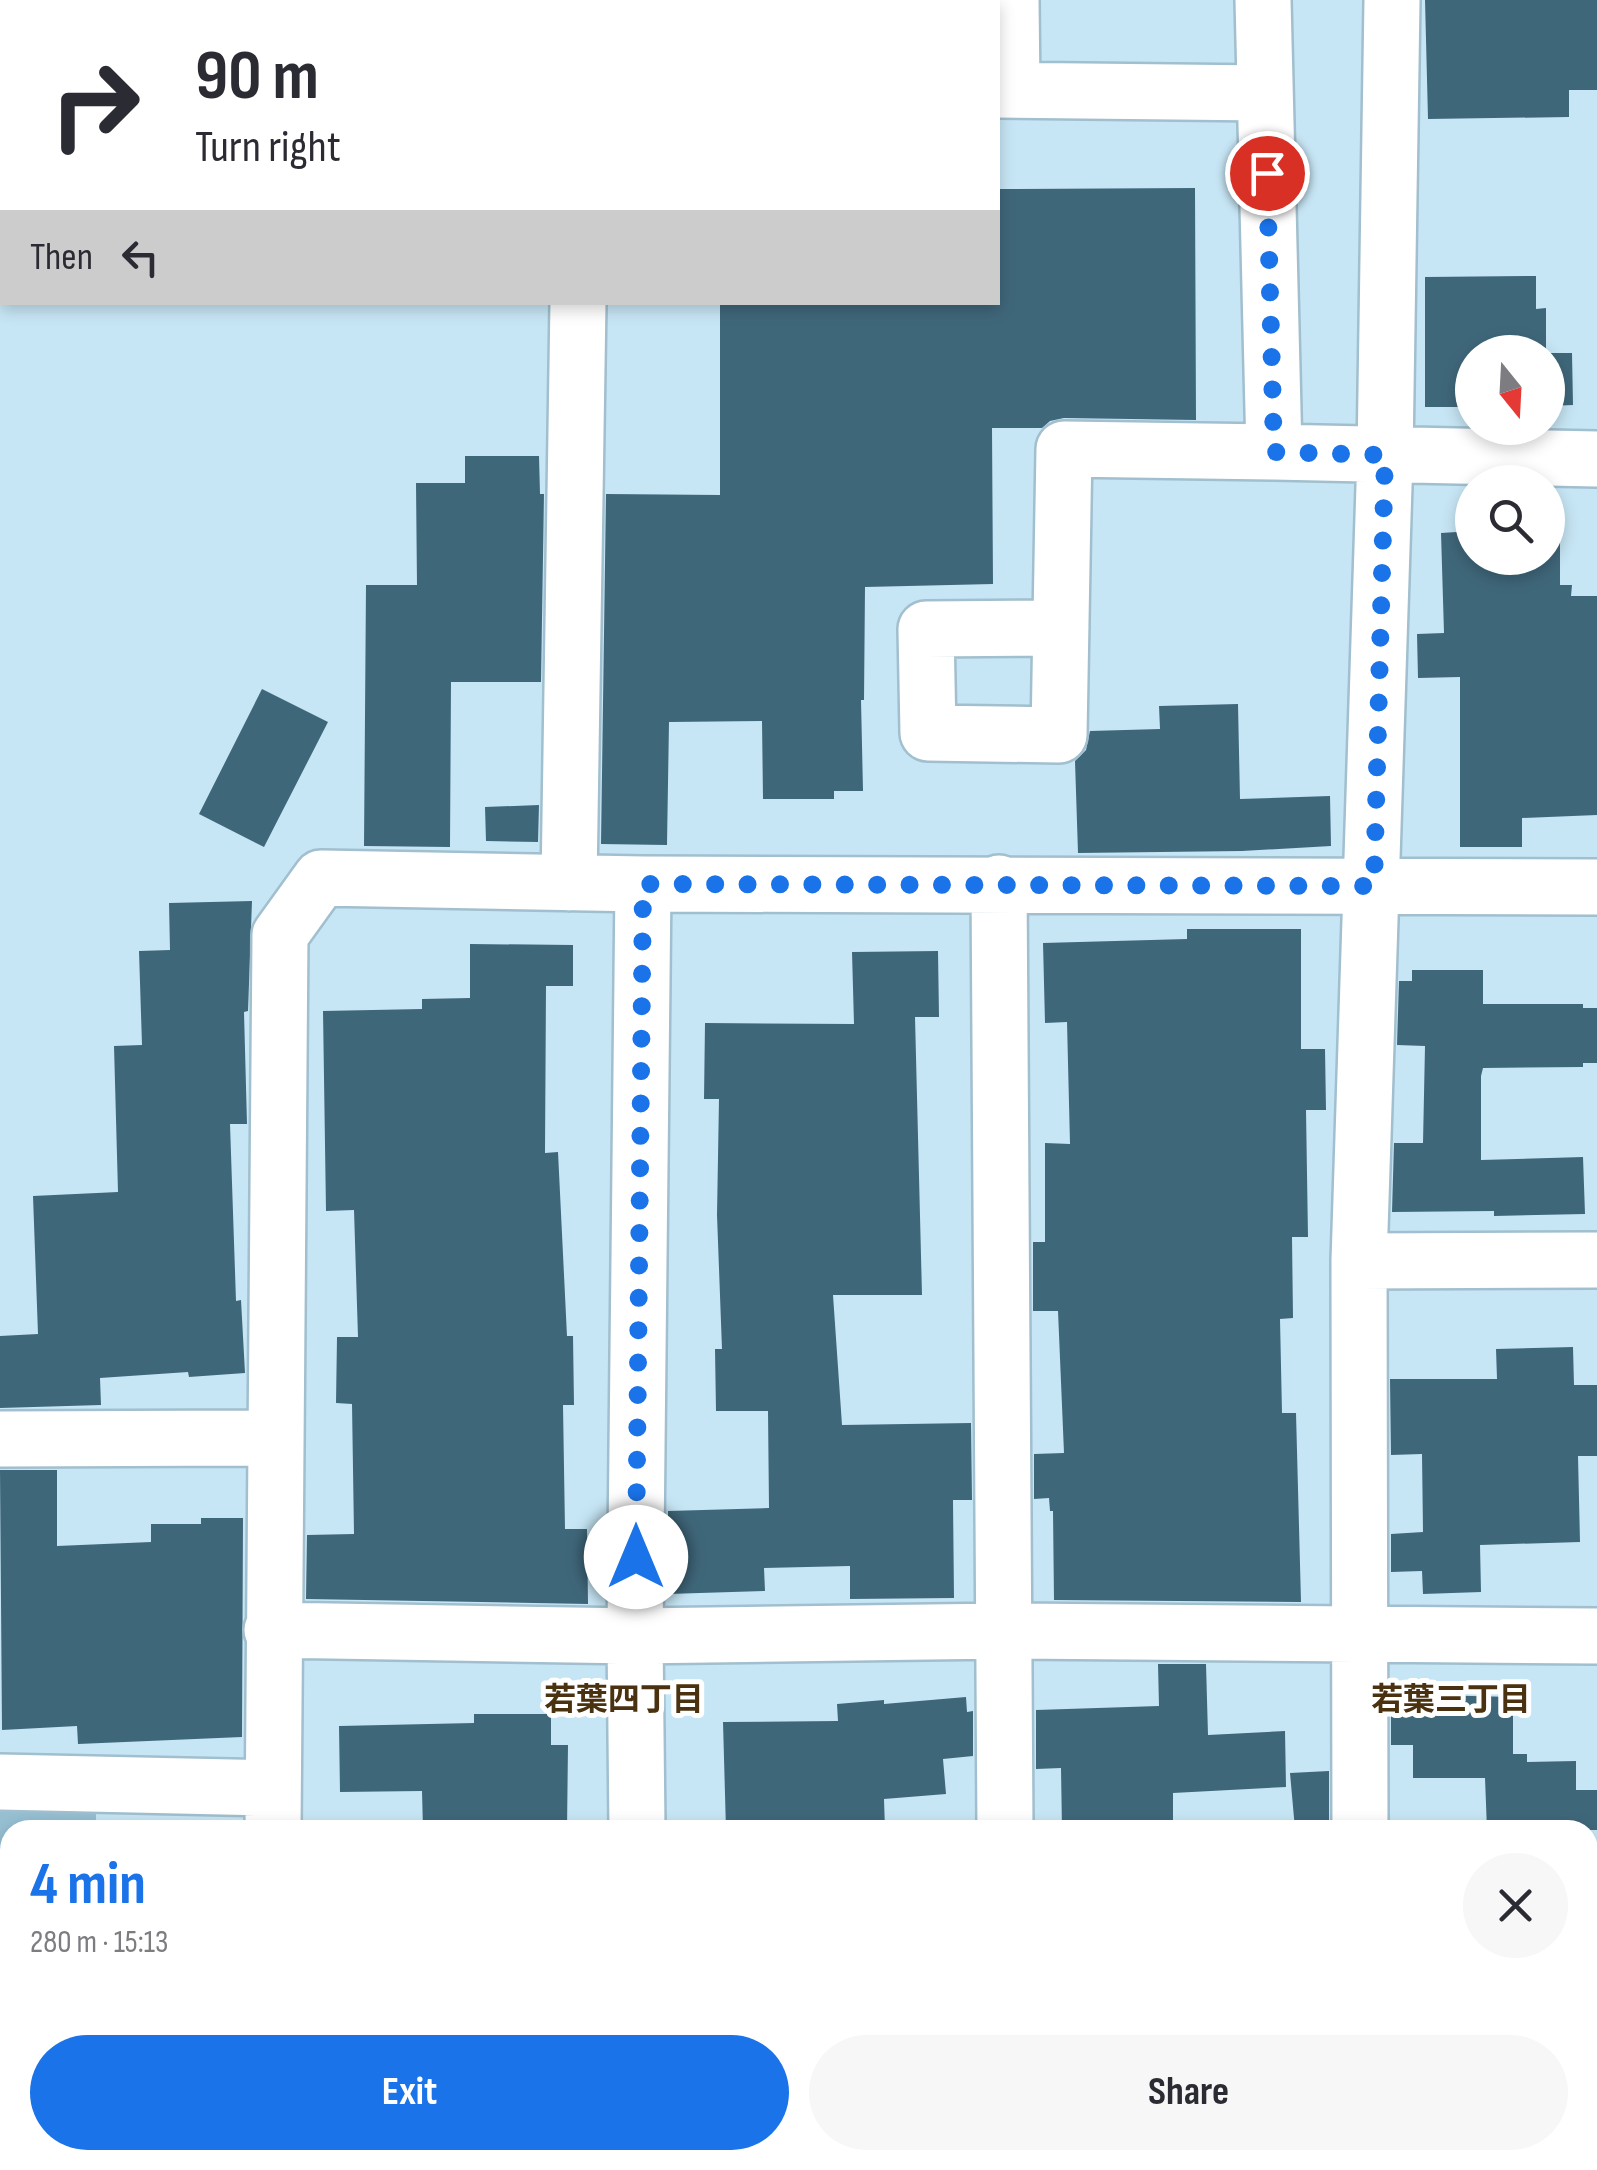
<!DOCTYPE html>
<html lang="en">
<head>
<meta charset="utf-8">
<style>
	:root { --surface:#fff; --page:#f7f7f7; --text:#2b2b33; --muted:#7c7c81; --accent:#1a73e8 }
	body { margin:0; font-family:"Sofia Sans Condensed","Noto Sans JP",sans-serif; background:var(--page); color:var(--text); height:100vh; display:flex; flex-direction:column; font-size:38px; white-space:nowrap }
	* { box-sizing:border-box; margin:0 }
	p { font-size:32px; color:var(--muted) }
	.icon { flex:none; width:55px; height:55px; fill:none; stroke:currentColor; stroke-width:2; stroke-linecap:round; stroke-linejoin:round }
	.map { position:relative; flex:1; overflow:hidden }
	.sheet { position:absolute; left:0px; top:1820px; width:1598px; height:350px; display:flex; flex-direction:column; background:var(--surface); border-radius:30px 30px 0 0; box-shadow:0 5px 15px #0003 }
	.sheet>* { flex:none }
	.guide { position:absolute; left:0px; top:0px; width:1000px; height:305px; box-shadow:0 5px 15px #0003; background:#fff; color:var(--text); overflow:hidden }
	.needle { width:65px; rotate:162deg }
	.tools { position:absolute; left:1455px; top:335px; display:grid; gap:20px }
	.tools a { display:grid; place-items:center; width:110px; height:110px; border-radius:50%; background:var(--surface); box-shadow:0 5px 15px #0003; font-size:50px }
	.pin { position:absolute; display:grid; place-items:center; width:85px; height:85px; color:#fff; margin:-42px; border:5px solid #fff; border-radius:50%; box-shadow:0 2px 10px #0007 }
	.me { position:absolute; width:110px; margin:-55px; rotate:0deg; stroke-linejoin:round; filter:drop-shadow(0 0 8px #0008) }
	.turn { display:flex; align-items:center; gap:35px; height:210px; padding:0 30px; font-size:45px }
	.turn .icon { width:130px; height:130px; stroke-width:2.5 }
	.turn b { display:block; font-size:70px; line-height:85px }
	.then { display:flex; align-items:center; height:95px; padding:0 30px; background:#0003; gap:20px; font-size:38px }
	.round { display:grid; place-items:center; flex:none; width:105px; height:105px; border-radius:52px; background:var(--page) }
	.summary { display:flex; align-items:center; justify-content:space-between; height:170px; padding:0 30px }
	h1 { font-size:60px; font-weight:700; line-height:75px; color:var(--accent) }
	.action { display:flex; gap:20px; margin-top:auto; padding:20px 30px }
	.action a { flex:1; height:115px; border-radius:60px; background:var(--accent); color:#fff; font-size:40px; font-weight:700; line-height:115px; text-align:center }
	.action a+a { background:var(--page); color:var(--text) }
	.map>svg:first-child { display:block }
	.green { fill:#96bfd2 }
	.water { fill:#76a0b4; stroke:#618292; stroke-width:2.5 }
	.building { fill:#3f677a }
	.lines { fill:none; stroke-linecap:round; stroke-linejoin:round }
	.minor-casing { stroke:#a1bfce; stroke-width:60 }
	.minor { stroke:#fff; stroke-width:55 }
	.route { stroke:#1a73e8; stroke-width:18; stroke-dasharray:0 32.4 }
	.labels { text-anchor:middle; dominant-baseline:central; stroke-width:10; stroke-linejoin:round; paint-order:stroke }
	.neighbourhood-label { font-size:32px; font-weight:bold; fill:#4a310f; stroke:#fff }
</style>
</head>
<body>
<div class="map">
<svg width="1597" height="2170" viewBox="0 0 1597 2170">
	<rect width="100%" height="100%" fill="#c7e6f5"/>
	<path class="green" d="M0 1810 96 1811V1830H10V2066H0Z"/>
	<path class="water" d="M0 0H140L2 2 0 270Z"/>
	<path class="building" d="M1425 0H1597V90H1569V117L1428 119Z
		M1195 188 1196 420 1064 418 1050 421 1042 428H992L993 584 865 587 864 700H861L863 791H834V799H763L762 721 669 722 667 845 601 844 606 494 720 495V302H998V189Z
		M1536 276V309L1546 308V352H1472V407H1425V277Z
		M1548 353H1572L1573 405 1548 406Z
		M465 456H539L540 494H544L541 682H451L450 847 364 846 366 585H417L416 483H465Z
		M1548 528H1560V585H1572L1571 596H1597V815L1522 818V847H1460V677L1418 678 1417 634 1444 633 1441 533 1472 531V558H1548Z
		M262 689 328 722 264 847 199 814Z
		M1238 704 1240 799 1330 796 1331 846 1242 851 1078 853 1075 761 1086 750 1090 731 1160 729 1159 706Z
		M539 805 538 842 486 841 485 807Z
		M252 901 248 1011 244 1012 247 1124H230L236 1301 241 1300 245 1373 189 1377 188 1372 100 1378 101 1405 0 1408V1336L38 1334 33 1196 118 1192 114 1046 142 1045 139 951 170 950 169 903Z
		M1187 929H1301V1049H1325L1326 1110H1306L1308 1237H1292L1293 1318 1280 1319 1282 1413H1296L1301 1602 1054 1600 1053 1511H1050L1049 1498 1034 1499V1454L1064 1453 1058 1311H1033V1242H1045V1143L1070 1144 1067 1022 1045 1023 1043 943 1187 939Z
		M470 944 573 945V986H546L545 1153 558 1152 567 1336H573L574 1405H563L565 1529H587L588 1604 306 1599 307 1535 354 1534 352 1404 336 1403 337 1337H358L354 1210 326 1211 323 1011 422 1009V999L470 998Z
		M938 951 939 1017H915L922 1295H833L842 1425 971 1423 972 1500H953L954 1598 850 1599V1566L764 1568 765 1591 668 1594V1511L769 1508 768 1411H716L715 1349H722L717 1215 719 1099H704L705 1023 854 1024 852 952Z
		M1412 970H1483V1004H1583V1008H1597V1063H1583V1067L1483 1068 1481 1076V1160L1583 1157 1585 1214 1494 1216V1211L1392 1212 1394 1143H1423L1425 1046 1397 1045 1399 981H1412Z
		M1573 1347 1574 1385H1597V1456H1578L1580 1542 1480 1545 1481 1592 1423 1594 1422 1571 1391 1572V1534L1423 1532 1422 1454 1391 1455 1390 1379H1497L1496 1349Z
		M0 1470H57V1546L151 1542V1524H201V1518H243L242 1737 78 1744 77 1726 2 1730Z
		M1158 1664H1206L1208 1735 1285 1731 1286 1787 1173 1793V1830H1062L1061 1768 1036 1769V1710L1159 1706Z
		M1391 1694 1513 1697V1754H1527V1762L1576 1761V1790H1597V1830H1487L1485 1778H1413V1745H1391Z
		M966 1697 967 1712 973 1711V1756L943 1759 946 1794 884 1799 885 1830H726L723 1722 838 1721 837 1704 884 1700V1704Z
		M474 1714H551V1745H568L567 1830H423L422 1791 340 1792 339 1726 474 1723Z
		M1329 1771V1826L1295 1829 1290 1773Z"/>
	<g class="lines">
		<g class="minor-casing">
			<path id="minor" d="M1011 0 1012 90
				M1263 0 1274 452 1597 459
				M404 2 406 0
				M635 2V0
				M998 90 1265 93
				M1061 628 926 629 928 733 1059 735 1064 449 1274 452
				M569 883 578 302
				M999 883 1005 1830
				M1359 1261 1597 1260
				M0 1439 274 1438
				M272 1630 635 1636 1003 1631 1597 1636
				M0 1782 273 1788
				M273 1830 280 935 321 878 643 884 1597 887
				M637 1830 635 1636 643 884
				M1360 1830 1359 1261 1385 455 1392 0
				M1588 2075H1597
				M0 2090H10
				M272 2160V2170
				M640 2160V2170
				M1008 2160V2170
				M1361 2170V2160"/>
		</g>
		<use href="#minor" class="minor"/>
	</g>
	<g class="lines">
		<path class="route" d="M636 1557 643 884 1374 886 1385 455 1274 452 1267 173"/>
	</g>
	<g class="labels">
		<g class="neighbourhood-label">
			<text x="624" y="1700">若葉四丁目</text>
			<text x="1451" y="1700">若葉三丁目</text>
		</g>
	</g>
</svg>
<div class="tools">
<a><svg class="needle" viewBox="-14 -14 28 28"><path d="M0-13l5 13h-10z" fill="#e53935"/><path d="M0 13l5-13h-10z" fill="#7c7c81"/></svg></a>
<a><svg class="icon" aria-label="search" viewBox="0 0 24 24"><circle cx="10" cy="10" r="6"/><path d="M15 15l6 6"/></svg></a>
</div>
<div class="pin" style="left:1267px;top:173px;background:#d93025"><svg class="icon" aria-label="arrive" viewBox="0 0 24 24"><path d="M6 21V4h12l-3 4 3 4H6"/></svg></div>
<svg class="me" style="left:636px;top:1557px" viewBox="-20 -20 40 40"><circle r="19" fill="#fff"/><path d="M0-13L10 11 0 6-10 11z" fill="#1a73e8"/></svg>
<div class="guide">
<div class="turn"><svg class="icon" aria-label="right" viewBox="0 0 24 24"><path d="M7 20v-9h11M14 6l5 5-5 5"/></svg><div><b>90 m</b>Turn right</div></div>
<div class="then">Then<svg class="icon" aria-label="left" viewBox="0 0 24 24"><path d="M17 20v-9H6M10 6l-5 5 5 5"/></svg></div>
</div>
<section class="sheet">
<div class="summary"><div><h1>4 min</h1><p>280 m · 15:13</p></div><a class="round"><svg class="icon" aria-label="close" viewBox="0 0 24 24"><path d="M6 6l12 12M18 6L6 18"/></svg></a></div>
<div class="action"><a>Exit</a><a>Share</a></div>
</section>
</div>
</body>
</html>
